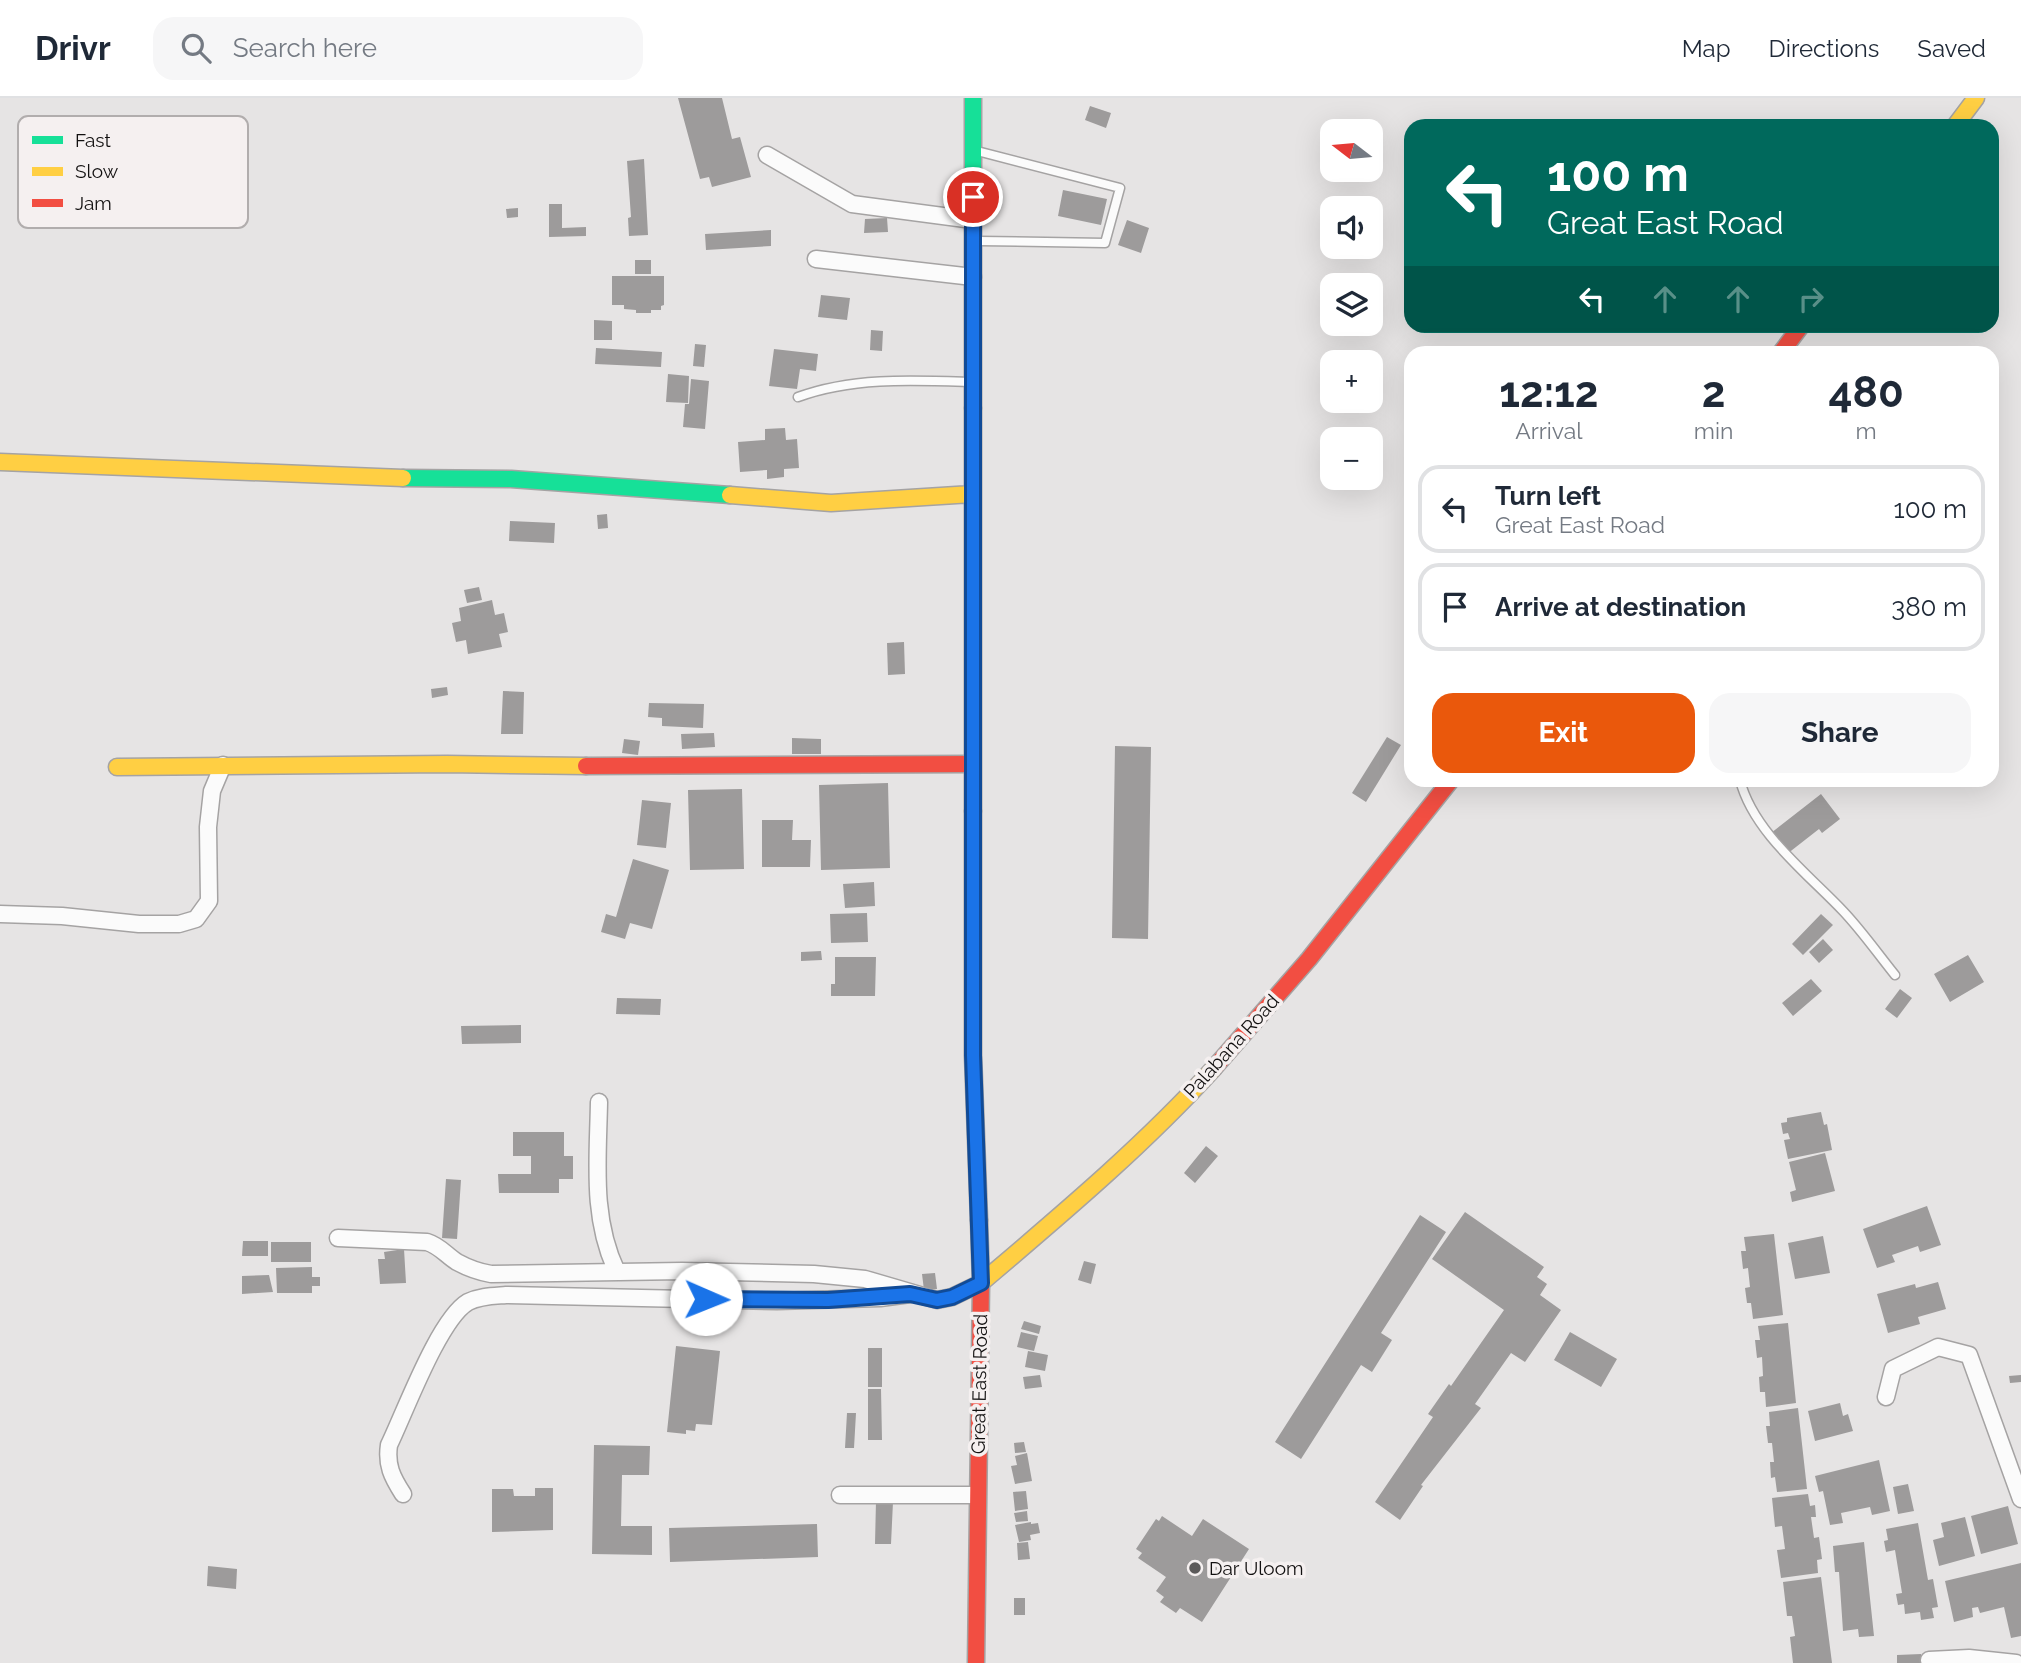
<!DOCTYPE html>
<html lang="en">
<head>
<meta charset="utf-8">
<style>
	:root { --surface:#fff; --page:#f6f6f7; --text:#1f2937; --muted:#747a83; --line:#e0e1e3; --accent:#ea580c }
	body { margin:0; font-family:Raleway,sans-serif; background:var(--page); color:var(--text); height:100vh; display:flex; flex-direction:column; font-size:26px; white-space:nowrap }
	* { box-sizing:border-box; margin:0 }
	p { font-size:23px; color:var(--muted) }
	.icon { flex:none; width:38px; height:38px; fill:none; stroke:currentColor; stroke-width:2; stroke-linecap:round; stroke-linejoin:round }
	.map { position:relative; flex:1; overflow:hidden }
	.details { position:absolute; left:1404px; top:248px; width:595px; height:441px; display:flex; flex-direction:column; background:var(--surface); border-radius:21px; box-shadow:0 7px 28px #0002 }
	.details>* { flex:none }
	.banner { position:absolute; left:1404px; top:21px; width:595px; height:214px; border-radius:21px; box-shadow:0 7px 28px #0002; background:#00695c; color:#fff; overflow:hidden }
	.needle { width:46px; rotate:286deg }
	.fabs { position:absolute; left:1320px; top:21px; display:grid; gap:14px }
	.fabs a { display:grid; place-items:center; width:63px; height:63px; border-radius:14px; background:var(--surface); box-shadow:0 7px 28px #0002; font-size:35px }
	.pin { position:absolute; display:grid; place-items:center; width:60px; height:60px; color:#fff; margin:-30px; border:4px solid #fff; border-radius:50%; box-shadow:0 2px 7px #0007 }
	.me { position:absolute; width:77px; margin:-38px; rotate:91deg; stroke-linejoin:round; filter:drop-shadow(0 0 5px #0008) }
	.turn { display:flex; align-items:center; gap:24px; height:147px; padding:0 28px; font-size:32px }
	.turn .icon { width:91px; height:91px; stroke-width:2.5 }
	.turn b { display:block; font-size:49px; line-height:60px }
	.lanes { display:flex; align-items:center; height:66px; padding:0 28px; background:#0003; justify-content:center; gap:35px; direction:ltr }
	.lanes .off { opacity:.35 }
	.eta { display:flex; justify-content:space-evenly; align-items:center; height:119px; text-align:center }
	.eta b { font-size:42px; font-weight:700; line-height:49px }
	.action { display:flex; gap:14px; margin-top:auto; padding:14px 28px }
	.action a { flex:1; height:80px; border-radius:21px; background:var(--accent); color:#fff; font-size:28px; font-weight:700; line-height:80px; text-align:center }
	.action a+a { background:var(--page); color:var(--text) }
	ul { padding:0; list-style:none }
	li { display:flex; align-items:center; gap:21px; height:88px; margin:0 14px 10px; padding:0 14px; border:4px solid var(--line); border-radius:21px }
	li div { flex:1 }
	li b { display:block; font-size:26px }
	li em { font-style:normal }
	header { display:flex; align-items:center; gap:42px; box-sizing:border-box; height:98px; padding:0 35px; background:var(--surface); border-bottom:2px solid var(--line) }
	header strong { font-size:33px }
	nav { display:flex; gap:38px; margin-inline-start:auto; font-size:24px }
	.search { width:490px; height:63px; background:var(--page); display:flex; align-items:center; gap:18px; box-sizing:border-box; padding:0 24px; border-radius:21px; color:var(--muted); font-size:26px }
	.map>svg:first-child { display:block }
	.building { fill:#9d9b9b }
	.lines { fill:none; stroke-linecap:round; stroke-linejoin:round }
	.lane-casing { stroke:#a5a3a3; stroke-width:11 }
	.street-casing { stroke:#a5a3a3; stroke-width:19 }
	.fast-casing { stroke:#a5a3a3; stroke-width:19 }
	.slow-casing { stroke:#a5a3a3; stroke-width:19 }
	.jam-casing { stroke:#a5a3a3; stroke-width:19 }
	.lane { stroke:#fbfbfb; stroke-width:8 }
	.street { stroke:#fbfbfb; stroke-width:16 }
	.fast { stroke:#16e098; stroke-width:16 }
	.slow { stroke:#ffcf43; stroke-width:16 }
	.jam { stroke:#f24e42; stroke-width:16 }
	.route-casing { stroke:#114b97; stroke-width:18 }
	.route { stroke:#1a73e8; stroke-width:12 }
	.poi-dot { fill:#5c5a5a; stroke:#f5f0f0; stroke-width:2.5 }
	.labels { text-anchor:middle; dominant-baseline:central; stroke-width:7; stroke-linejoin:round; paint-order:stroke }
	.street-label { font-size:19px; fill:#121010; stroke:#f5f0f0 }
	.poi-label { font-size:19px; fill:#121010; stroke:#f5f0f0; text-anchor:start }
	.key { fill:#f5f0f0; stroke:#b1adad; stroke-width:2 }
	.key-label { font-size:19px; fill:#121010 }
</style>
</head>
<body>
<header>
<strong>Drivr</strong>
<div class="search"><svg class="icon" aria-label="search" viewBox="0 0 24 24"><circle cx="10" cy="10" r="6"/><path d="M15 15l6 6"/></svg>Search here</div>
<nav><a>Map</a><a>Directions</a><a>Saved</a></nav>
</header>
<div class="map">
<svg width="2021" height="1565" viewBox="0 0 2021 1565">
	<rect width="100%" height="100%" fill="#e6e4e4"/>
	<path class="building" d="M678 0H722L732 41 740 39 751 79 712 89 709 79 700 81Z
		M1090 8 1111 15 1106 30 1085 22Z
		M644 61 648 137 629 138 628 120 631 119 627 63Z
		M1063 92 1107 101 1101 127 1058 118Z
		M549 106H562V130L586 129V138L549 139Z
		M518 110V119L507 120 506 111Z
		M887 120 888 134 864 135 865 121Z
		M1127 122 1149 130 1141 155 1118 147Z
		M771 132V148L706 152 705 136Z
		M635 162H651V176H635Z
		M612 178H664V207L661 208V212H651V215H636V212L624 211V207H612Z
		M821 197 850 200 847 222 818 219Z
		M594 222 612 223V242H594Z
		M871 232 883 233 882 253 870 252Z
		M695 246 706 247 704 269 693 268Z
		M596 250 662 254 661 269 595 266Z
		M774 251 818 256 816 273 800 271 797 291 769 288Z
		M668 276 689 278 688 305 666 304Z
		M691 281 709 283 705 331 683 329 685 306H689Z
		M785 330 786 342 797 341 799 370 784 371V379L767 381V372L740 374 738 344 765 342V331Z
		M607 416 608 430 598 431 597 417Z
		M510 423 555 425 554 445 509 443Z
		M479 489 482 502 467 505 464 492Z
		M492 502 495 517 504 515 508 534 499 536 502 549 468 556 466 542 456 544 452 525 461 523 459 510Z
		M904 544 905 576 888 577 887 545Z
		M447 589 448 597 432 600 431 591Z
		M503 593 524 594 523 636H501Z
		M649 605 704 606 703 630 662 628V620L648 619Z
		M714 635 715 649 682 651 681 636Z
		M1387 639 1401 647 1366 704 1352 695Z
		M792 640 821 641V656H792Z
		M624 641 640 643 638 657 622 655Z
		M1115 648 1151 649 1148 841 1112 840Z
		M888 685 890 770 821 772 819 687Z
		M742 691 744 771 690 772 688 692Z
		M1821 696 1840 721 1822 735 1819 731 1787 756 1771 735Z
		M642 702 671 705 666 750 637 747Z
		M762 722H793L792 742H811L810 769H762Z
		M633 761 669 772 652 831 630 825 625 841 601 834 606 816 616 819Z
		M874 784 875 808 845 810 843 786Z
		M867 815 868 844 831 845 830 816Z
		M1821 816 1833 827 1803 857 1792 846Z
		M1823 841 1833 852 1819 865 1809 854Z
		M821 853 822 862 801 863V854Z
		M1968 857 1984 884 1950 904 1934 876Z
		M835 859H876L875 898H831V886H835Z
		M1811 881 1822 893 1793 918 1782 905Z
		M1900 891 1912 900 1897 920 1885 911Z
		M617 900 661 901 660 917 616 916Z
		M521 927V945L462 946 461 928Z
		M1821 1014 1824 1027 1827 1026 1832 1052 1788 1061 1784 1042 1790 1041 1788 1035 1783 1036 1781 1025 1787 1024V1020Z
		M513 1034H564V1058H573V1081H559V1095H499L498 1076H531V1058H513Z
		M1206 1048 1218 1058 1195 1085 1184 1075Z
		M1825 1055 1835 1093 1792 1104 1790 1094 1796 1092 1789 1064Z
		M446 1081 461 1082 457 1141 442 1140Z
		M1927 1108 1941 1147 1920 1154 1918 1148 1892 1157 1895 1164 1877 1170 1863 1131Z
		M1465 1114 1544 1169 1537 1179 1547 1186 1540 1197 1561 1212 1525 1264 1511 1255 1475 1306 1481 1310 1421 1387 1423 1388 1400 1422 1375 1404 1433 1319 1428 1316 1449 1286 1451 1288 1504 1212 1432 1161Z
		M1420 1117 1446 1134 1381 1235 1392 1242 1372 1274 1361 1267 1301 1361 1275 1344Z
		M1774 1136 1783 1217 1753 1221 1751 1205H1747L1745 1190 1750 1189 1748 1170 1743 1171 1741 1153H1746L1744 1139Z
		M1823 1138 1830 1175 1795 1181 1788 1145Z
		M243 1143H268V1158H242Z
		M271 1144H311V1164H271Z
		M404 1151 406 1185 380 1186 378 1161H385L384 1154Z
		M1084 1163 1096 1166 1091 1186 1078 1182Z
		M312 1169V1179H320V1188H312V1195H277L276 1170Z
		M935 1175 937 1191 924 1192 922 1176Z
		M269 1177 273 1194 242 1196V1178Z
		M1938 1184 1946 1211 1918 1219 1920 1226 1888 1235 1877 1196 1915 1186 1916 1190Z
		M1024 1223 1041 1228 1039 1236 1021 1231Z
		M1788 1225 1796 1305 1766 1309 1765 1294H1760L1759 1279 1763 1278 1762 1259 1757 1260 1755 1242H1760L1758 1228Z
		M1021 1234 1038 1238 1034 1253 1017 1249Z
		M1570 1234 1617 1261 1601 1289 1554 1262Z
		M676 1248 720 1253 712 1327 696 1326 695 1333 686 1332V1336L667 1334Z
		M868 1250H882V1289H868Z
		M1028 1253 1048 1257 1045 1273 1025 1269Z
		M1040 1277 1042 1289 1025 1291 1023 1279Z
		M2021 1277V1284L2010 1285 2009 1278Z
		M868 1291H881L882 1342H868Z
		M1840 1305 1843 1318 1848 1316 1853 1333 1815 1343 1808 1313Z
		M1798 1310 1807 1391 1777 1394 1775 1379 1771 1380 1770 1364H1774L1772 1345H1768L1766 1328H1770L1769 1314Z
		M847 1315H856L854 1350H845Z
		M1024 1344 1026 1354 1015 1355 1014 1345Z
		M594 1347 650 1348 649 1377H622L621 1428H652V1457L592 1456Z
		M1027 1355 1032 1383 1015 1386 1011 1368 1017 1367 1015 1358Z
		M1879 1362 1890 1413 1872 1417 1870 1409 1841 1415 1843 1425 1830 1427 1823 1393 1819 1394 1815 1378Z
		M1908 1386 1914 1413 1898 1416 1893 1389Z
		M535 1390H553V1432L492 1434V1391H513L514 1398H535Z
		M1026 1393 1028 1411 1015 1413 1013 1394Z
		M1808 1396 1810 1408 1815 1407 1816 1419H1811L1814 1440 1819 1439 1822 1461 1817 1462 1818 1475 1781 1480 1777 1452 1785 1451 1782 1428 1775 1429 1772 1400Z
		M876 1403 893 1404 891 1446H875Z
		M2008 1408 2018 1446 1981 1456 1971 1418Z
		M1027 1413 1028 1423 1016 1424 1014 1415Z
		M1162 1418 1192 1438 1203 1421 1249 1451 1202 1524 1180 1510 1176 1515 1160 1504 1164 1499 1156 1493 1166 1479 1138 1460 1142 1455 1136 1451 1156 1421 1159 1423Z
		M1965 1419 1975 1458 1939 1468 1933 1442 1944 1439 1941 1425Z
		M1031 1424V1426L1038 1425 1040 1435 1030 1437 1031 1442 1019 1444 1015 1427Z
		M1918 1425 1928 1482 1933 1481 1938 1509 1932 1510 1934 1520 1921 1522 1920 1514 1905 1516 1904 1506 1898 1507 1896 1496 1902 1495 1895 1452 1886 1454 1884 1443 1888 1442 1886 1431Z
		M817 1426 818 1459 670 1464 669 1430Z
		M1028 1444 1030 1461 1018 1462 1017 1445Z
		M1864 1444 1874 1538 1859 1539 1858 1531 1843 1533 1839 1474H1835L1833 1448Z
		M2021 1465V1538L2011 1540 2004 1509 1980 1515 1978 1509 1972 1510 1973 1519 1954 1524 1945 1483Z
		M208 1468 237 1471 236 1491 207 1488Z
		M1821 1479 1832 1565H1793L1790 1539 1795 1538 1792 1518H1787L1783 1484Z
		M1014 1500H1025V1517H1014Z
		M1921 1556V1565H1897V1557Z"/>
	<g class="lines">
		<g class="lane-casing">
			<path id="lane" d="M977 53 1120 90 1105 145 979 143
				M798 299C852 279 913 282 969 284
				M1740 682C1753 734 1808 776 1843 813 1862 833 1878 856 1895 877"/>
		</g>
		<g class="street-casing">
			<path id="street" d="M767 57 852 106 973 122
				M816 161 973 179
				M0 816 62 818 139 826H179L196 821 209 803 208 729 212 693 223 667
				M599 1004C598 1062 591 1120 617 1174
				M338 1140 427 1144C440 1148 446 1157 457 1164 468 1170 479 1174 491 1176L682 1173 814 1176 865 1181 937 1202 952 1199 981 1185
				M1886 1299 1893 1271 1938 1249 1969 1257 2021 1401
				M403 1396C392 1379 386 1367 389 1347 405 1314 439 1221 468 1204 480 1198 493 1198 506 1197L777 1203 880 1200 910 1196
				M840 1397H977
				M1929 1562 1969 1560 2016 1565"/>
		</g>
		<g class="fast-casing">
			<path id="fast" d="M973 0V310
				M403 380 511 381 730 397
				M973 713V957L979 1122"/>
		</g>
		<g class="slow-casing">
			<path id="slow" d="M1955 28 1976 0
				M973 310V713
				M0 364 403 380
				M730 397 831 405 972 396
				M117 669 447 666 586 668
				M981 1185C1062 1116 1142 1049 1214 970"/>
		</g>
		<g class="jam-casing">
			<path id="jam" d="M1780 256 1801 228
				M586 668 972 666
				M1214 970 1309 861 1451 682
				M976 1565 981 1185 979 1122"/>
		</g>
		<use href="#lane" class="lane"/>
		<use href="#street" class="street"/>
		<use href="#fast" class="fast"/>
		<use href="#slow" class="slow"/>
		<use href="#jam" class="jam"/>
	</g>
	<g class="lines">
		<g class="route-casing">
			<path id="route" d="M706 1201 828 1202 910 1196 937 1202 952 1199 981 1185 973 957V99"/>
		</g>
		<use href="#route" class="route"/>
	</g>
	<circle class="poi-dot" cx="1195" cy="1470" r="7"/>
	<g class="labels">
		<g class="street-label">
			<text transform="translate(1231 948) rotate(-48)">Palabana Road</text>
			<text transform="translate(979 1286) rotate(-89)">Great East Road</text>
		</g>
		<g class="poi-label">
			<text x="1209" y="1470">Dar Uloom</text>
		</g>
	</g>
	<rect x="18" y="18" width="230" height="112" rx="10" class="key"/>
	<rect x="32" y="38" width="31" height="8" fill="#16e098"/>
	<rect x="32" y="69" width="31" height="9" fill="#ffcf43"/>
	<rect x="32" y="101" width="31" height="8" fill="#f24e42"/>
	<g class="key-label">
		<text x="75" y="49">Fast</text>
		<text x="75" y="80">Slow</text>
		<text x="75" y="112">Jam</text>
	</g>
</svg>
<div class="fabs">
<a><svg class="needle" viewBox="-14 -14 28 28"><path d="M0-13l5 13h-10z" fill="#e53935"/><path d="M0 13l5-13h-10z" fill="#747a83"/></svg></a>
<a><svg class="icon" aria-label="sound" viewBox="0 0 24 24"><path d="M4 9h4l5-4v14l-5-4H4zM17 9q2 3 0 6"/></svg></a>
<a><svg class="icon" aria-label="layers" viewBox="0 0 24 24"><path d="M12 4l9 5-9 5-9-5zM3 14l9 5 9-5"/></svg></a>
<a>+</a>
<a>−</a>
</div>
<div class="pin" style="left:973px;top:99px;background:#d93025"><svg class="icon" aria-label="arrive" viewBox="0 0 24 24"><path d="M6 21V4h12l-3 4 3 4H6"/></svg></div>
<svg class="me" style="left:706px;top:1201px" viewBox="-20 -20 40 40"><circle r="19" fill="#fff"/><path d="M0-13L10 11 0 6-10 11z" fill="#1a73e8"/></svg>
<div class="banner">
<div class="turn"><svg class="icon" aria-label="left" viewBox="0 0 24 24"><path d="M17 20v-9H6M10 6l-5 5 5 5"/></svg><div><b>100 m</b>Great East Road</div></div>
<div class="lanes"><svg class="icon" aria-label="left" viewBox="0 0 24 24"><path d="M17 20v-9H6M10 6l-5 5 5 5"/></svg><svg class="icon off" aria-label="ahead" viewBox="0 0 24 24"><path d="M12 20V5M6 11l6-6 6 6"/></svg><svg class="icon off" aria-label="ahead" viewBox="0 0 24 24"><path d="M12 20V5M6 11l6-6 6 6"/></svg><svg class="icon off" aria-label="right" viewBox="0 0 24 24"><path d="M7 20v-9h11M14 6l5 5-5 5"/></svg></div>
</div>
<section class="details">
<div class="eta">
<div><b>12:12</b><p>Arrival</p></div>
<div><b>2</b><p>min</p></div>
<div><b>480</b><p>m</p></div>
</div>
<ul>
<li><svg class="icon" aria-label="left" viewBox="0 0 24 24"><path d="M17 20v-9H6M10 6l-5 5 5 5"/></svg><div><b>Turn left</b><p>Great East Road</p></div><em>100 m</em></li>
<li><svg class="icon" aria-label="arrive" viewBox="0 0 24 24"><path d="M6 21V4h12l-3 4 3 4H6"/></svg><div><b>Arrive at destination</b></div><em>380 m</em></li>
</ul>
<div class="action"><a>Exit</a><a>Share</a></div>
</section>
</div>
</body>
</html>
